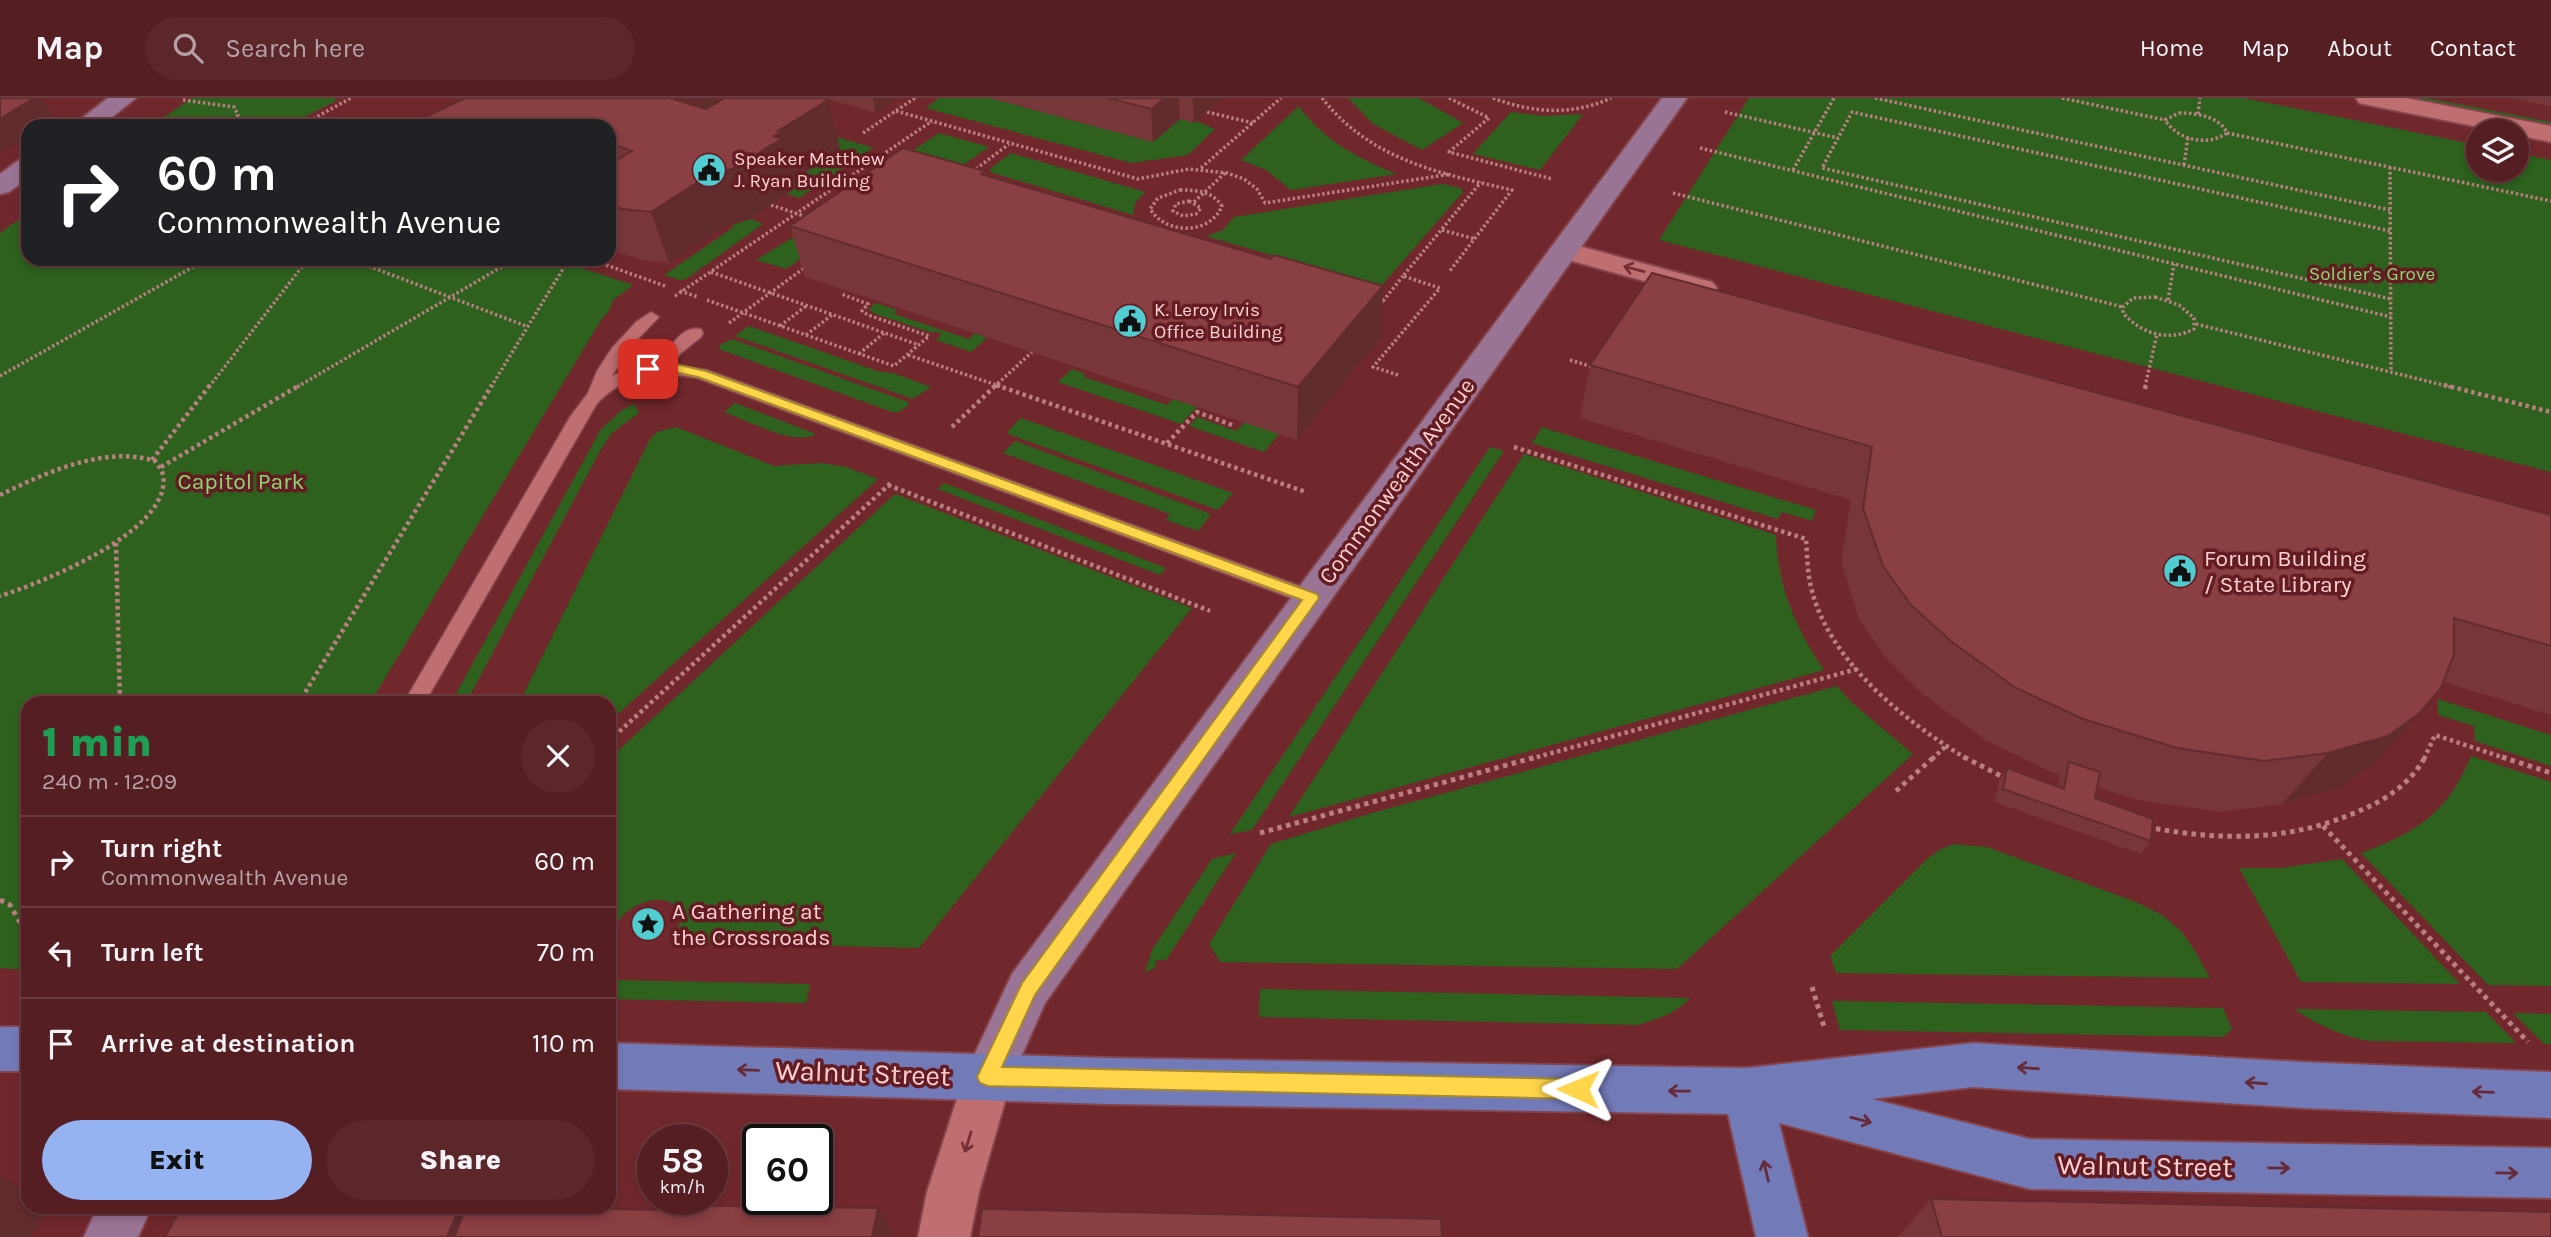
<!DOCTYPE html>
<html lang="en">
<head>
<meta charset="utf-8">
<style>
	:root { --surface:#551e22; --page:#5b272a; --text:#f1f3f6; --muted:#b6a2a5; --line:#6b3c40; --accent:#95b2f1 }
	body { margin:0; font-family:Karla,sans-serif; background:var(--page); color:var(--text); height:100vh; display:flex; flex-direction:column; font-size:26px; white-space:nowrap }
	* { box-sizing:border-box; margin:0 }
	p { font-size:23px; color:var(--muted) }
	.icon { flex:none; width:38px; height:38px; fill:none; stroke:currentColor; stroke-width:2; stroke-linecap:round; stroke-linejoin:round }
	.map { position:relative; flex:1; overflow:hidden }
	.sheet { position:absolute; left:21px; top:598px; width:595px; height:518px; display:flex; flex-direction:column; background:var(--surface); border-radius:21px; box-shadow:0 4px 10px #0003,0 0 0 2px var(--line) }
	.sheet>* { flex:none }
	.guide { position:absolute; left:21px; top:21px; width:595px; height:147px; border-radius:21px; box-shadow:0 4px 10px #0003,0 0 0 2px var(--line); background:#202124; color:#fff; overflow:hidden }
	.buttons { position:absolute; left:2466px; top:21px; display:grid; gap:14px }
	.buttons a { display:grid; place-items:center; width:63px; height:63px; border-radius:50%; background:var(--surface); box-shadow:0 4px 10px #0003,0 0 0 2px var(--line); font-size:35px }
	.speed { position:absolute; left:637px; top:1026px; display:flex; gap:14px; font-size:35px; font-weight:700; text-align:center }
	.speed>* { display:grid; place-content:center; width:91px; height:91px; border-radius:50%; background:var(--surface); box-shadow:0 4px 10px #0003,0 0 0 2px var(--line); line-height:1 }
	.speed small { font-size:18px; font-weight:400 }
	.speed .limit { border:4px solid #111; border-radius:10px; background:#fff; color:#111 }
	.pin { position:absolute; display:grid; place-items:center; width:60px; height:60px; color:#fff; margin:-30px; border-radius:14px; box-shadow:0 4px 10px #0006 }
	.me { position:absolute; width:77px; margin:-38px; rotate:271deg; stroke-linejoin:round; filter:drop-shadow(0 0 5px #0008) }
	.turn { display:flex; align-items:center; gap:24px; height:147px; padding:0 21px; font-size:32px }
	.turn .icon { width:91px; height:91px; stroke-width:2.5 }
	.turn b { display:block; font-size:49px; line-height:60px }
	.round { display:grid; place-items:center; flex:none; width:74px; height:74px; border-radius:37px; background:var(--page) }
	.headline { display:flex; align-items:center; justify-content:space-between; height:119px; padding:0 21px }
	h1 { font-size:42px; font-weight:800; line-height:52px; color:#1e9e55 }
	.primary-button { display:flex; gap:14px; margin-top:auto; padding:14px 21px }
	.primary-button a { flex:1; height:80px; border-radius:42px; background:var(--accent); color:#111; font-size:28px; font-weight:800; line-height:80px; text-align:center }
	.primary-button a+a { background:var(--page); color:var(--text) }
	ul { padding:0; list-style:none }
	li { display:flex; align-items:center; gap:21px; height:91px; padding:0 21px; border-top:2px solid var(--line) }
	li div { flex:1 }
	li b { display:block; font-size:26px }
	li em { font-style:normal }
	header { display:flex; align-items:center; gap:42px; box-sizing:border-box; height:98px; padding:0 35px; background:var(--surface); border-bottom:2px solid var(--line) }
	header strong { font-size:33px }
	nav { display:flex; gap:38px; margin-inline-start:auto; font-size:24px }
	.search { width:490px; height:63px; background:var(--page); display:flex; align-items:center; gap:18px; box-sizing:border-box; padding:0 24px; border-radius:38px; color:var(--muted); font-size:26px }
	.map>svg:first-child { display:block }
	.green { fill:#2d611d }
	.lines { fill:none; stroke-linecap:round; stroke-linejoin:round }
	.lane-casing { stroke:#85444c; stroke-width:3 }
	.street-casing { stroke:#85444c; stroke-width:4 }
	.secondary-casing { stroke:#85444c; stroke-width:4 }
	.primary-casing { stroke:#85444c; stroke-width:4 }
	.path-far2 { stroke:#ba7f81; stroke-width:3.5; stroke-dasharray:2.5 2.5; stroke-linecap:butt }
	.path-far1 { stroke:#ba7f81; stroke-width:4.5; stroke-dasharray:3.5 3.5; stroke-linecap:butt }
	.path { stroke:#ba7f81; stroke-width:5; stroke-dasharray:4.5 4.5; stroke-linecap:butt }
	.lane { fill:#c06f71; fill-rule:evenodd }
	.street { fill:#c06f71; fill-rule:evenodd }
	.secondary { fill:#997494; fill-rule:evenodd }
	.primary { fill:#737ab8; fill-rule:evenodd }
	.wall { fill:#773639 }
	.shaded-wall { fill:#612c2e }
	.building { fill:#8a3f42; stroke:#612c2e; stroke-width:2 }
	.oneway { stroke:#762d33 }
	.oneway2 { stroke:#662a39 }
	.route { fill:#ffd54a; stroke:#a68a30; stroke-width:2 }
	.labels { text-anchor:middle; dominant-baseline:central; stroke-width:7; stroke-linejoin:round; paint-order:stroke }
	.far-poi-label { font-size:19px; fill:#fdcfcf; stroke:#641c23; text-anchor:start }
	.far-park-label { font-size:19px; fill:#89d973; stroke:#641c23 }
	.park-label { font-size:23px; fill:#89d973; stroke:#641c23 }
	.street-label { font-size:23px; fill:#fdcfcf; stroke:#641c23 }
	.poi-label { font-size:23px; fill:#fdcfcf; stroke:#641c23; text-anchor:start }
	.near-street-label { font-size:28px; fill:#fdcfcf; stroke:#641c23 }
</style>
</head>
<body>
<header>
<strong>Map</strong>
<div class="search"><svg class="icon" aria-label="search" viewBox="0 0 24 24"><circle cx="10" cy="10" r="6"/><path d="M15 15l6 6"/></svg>Search here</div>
<nav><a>Home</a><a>Map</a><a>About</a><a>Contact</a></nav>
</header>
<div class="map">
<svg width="2551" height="1139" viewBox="0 0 2551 1139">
	<rect width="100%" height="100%" fill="#71282d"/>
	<path class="green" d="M192 0H333L338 2 286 28H151Z
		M939 0H990L1153 44 1180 21 1196 23 1215 31 1188 57 1131 65 926 10Z
		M1348 0H1419L1463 25 1422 52 1373 26Z
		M1749 0H2243L2478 47V72H2516L2517 55 2551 62V374L1659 142Z
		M2406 0H2427L2551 24V28Z
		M1299 8C1322 42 1361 62 1397 76L1291 92 1266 72 1241 62Z
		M750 14 871 49 873 50 799 100 787 96 794 91 792 83 840 51Z
		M1511 14 1543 18 1583 16 1540 72 1473 56Z
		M939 35 989 49 963 67 819 116Z
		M1011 55 1145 94 1135 105 1133 117 990 74V71Z
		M1442 86 1461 90 1463 94 1382 187H1373L1206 138 1223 132 1234 119Z
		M28 115V161H555L633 187 613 202 609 213 601 222 370 605 28 606V872L0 870V135Z
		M751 121 763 126 686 181 680 182 664 177 734 129 732 127Z
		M813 127 835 136 786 171 756 162Z
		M876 205 897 212 894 216 969 241 975 235 987 240 971 254 936 242 942 236 934 233 932 235 873 215 869 211Z
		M749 228 880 274 893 275 931 289 913 301 735 238Z
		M732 241 908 304 909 307 899 314H892L719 251 720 247Z
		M1072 271 1085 276 1084 279 1167 307 1173 301 1197 309 1181 326 1058 284Z
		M735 305 816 336C794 349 747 322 724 314Z
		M634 306 639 315 612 335 600 353 466 605H451L601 331 622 312Z
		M1197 319 1236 333 1245 324 1279 336 1264 354 1189 328Z
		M1021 320 1233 395 1218 412 1008 336V333Z
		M676 329 774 368 821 365 846 369 878 381 609 624V606L519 605 650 341 657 334Z
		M1542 329 1557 334 1816 412 1812 423 1782 414 1778 421 1532 345Z
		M1015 343 1211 416 1198 433 1166 422 1170 416 1003 355Z
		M1490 349 1504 353 1252 732 1230 736Z
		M1524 356 1776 437C1778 490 1795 529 1824 572L1289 719Z
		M944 385 1166 470 1160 477 938 391Z
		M895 396 1192 510 919 850 676 844C675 834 682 825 680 817 673 789 630 805 620 821 615 827 614 835 612 842H609V661Z
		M1837 588 1851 604 1913 656 1677 871 1220 864 1209 846 1271 746 1372 715Z
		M2438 601 2551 637V668L2475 643 2474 628 2438 617Z
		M2471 658 2551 684V888L2488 887 2361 755C2417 734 2447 716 2471 658Z
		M1954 746 1987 749 2136 804 2162 817 2181 833 2195 853 2210 880 1836 875 1830 858 1927 761 1941 751Z
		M1236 755 1166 862H1156L1155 870 1145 874 1152 852 1212 761Z
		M2342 761 2460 886 2301 884 2239 770H2281Z
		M609 882 810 886 806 905 609 901Z
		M1260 891 1690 900C1675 916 1658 921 1637 927L1259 919Z
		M1832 903 2223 910 2232 931 2223 939 1840 932Z
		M2294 911 2486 914 2516 945 2369 943C2341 938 2318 927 2294 911Z
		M2513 915 2551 916V946H2544Z"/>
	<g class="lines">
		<g class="lane-casing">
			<path id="lane" d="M651 214 659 219 631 248 612 278C624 272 646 271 654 266 670 256 678 226 701 231L703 235 701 239 681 255 671 267 707 272 1319 495 1322 500 1319 505H1305L697 280C659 273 623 276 596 307L424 606H403L570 319 588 295 597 273 612 250 636 224Z"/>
		</g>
		<g class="street-casing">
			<path id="street" d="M2356 0H2406L2551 28V44L2516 37V33H2499L2368 7 2359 5Z
				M1564 144 1712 184 1717 190 1712 196 1702 199 1554 158 1550 152 1554 146Z
				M988 956 1005 963 1012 979 979 1094 970 1139H918L927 1094 964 979 971 963Z"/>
		</g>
		<g class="secondary-casing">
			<path id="secondary" d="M108 0H136L101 28H72Z
				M1662 0H1687L1045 905 1005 995 988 1002 971 995 964 979 1012 876Z
				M28 60V80L9 94 0 96V76L19 62Z
				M97 1110H151L138 1139H84Z"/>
		</g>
		<g class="primary-casing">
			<path id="primary" d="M0 929H28V973H0Z
				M609 945 1110 960 1747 970 1973 945 2302 964 2551 974V1020L2302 1010 1973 989 1872 1001 2030 1041 2551 1050V1100L2030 1091 1779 1025 1808 1139H1756L1728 1016 1110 1006 609 991Z"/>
		</g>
		<path class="path-far2" d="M1322 0C1371 62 1438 75 1512 92L1449 174
			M1449 0 1489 20 1449 54 1552 81
			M1493 0C1532 15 1572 18 1611 0
			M1875 0 2390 112
			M2062 0 2165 22
			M183 2 234 9 238 17 229 28
			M896 13 1138 81 1189 71 1227 75 1244 81 1257 91 1265 105 1451 76
			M1207 14 1253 25
			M1725 14 1838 40
			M2179 15C2196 15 2219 18 2227 35 2207 49 2178 42 2165 22Z
			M2198 16 2200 0
			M300 28 351 0
			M863 35 915 0
			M2227 35 2551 103
			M1700 50 2391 219
			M2184 67 2188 39
			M2390 69 2391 274
			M1201 70 1281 0
			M1793 72 1834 0
			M972 74 1009 46
			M1180 92C1197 92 1212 93 1222 108 1210 137 1166 137 1150 111L1158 100Z
			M1673 95 2123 209
			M1189 103 1201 110 1196 116 1183 118 1173 113 1176 106Z
			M1194 104 1225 75
			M771 107 807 119
			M1442 132 1475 141
			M2390 133 1852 14 1822 70 2391 201
			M350 161 526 228
			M582 161 595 163 665 188
			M711 174 919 247
			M680 193 698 199
			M675 198 932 23
			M2155 199 2179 207 2194 220V231C2169 244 2141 236 2123 215V209L2133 200Z
			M707 202 894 268 929 238 868 217 862 213 868 206 841 196
			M1378 202 1383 203 1403 178
			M2168 202 2174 166
			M729 225 807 168
			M2196 226 2451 289
			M780 228 806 208
			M806 237 832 217
			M859 256 884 235
			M908 257 1002 289
			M1570 262 1596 270
			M1398 277 1373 269 1440 190 1403 178 1481 84
			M0 278 207 161
			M209 289 308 161
			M297 289 515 161
			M491 289 569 161
			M994 289 1032 254
			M2145 289 2157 236"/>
		<path class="path-far1" d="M996 287 1306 394
			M2444 287 2551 314
			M2145 291 2146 287
			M952 329 996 287
			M1167 345 1197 314 1232 327
			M1514 349 1806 441C1807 453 1807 466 1809 479 1822 559 1902 621 1967 661
			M152 362 210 287
			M161 369 300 287
			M888 387 1210 513
			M0 397C45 375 105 347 155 363 157 366 162 372 163 377 173 433 41 485 0 498
			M116 445 120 606
			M298 606 492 287
			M609 643 893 383
			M1530 661 1857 571
			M1932 661 1945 649
			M2424 661 2435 637 2508 661"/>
		<path class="path" d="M1964 659 2005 680
			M2502 659 2551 675
			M1896 693 1934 659
			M2323 728 2528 944
			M2147 729C2220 743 2290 744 2359 713 2386 702 2411 685 2425 659
			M1260 735 1536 659
			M0 802 10 807 28 838
			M1812 889 1825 932"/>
		<use href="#lane" class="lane"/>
		<use href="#street" class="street"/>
		<use href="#secondary" class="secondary"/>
		<use href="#primary" class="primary"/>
	</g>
	<path class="wall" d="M464 0H717L719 4 725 0H898L876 15 825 0 828 2 840 51 794 82V84L793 85 795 90 751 121 725 128 669 165 641 162 609 151V28H419L417 23Z
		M990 0H1222L1194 25 1180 21 1153 44Z
		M2509 0H2551V8Z
		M985 73 986 78 1271 161 1383 188 1380 240 1297 342 805 179 790 128Z
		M1590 267 2551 417V617L2444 584 2420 615 2372 667 2340 689 2282 706 2221 714 2138 702 2097 689 2095 700 2151 743 2141 756 1995 704 1999 683 2007 670 2058 689 2060 677 2049 673 1985 642 1924 597 1886 560 1859 521 1841 463 1851 402 1580 320Z
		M1931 1101 2551 1139H1898Z"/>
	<path class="shaded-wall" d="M34 0H41L55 20 42 28H28V37L0 55V21Z
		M671 0H717L725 26 686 49Z
		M820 0H825L826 3 828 2 840 51 794 82V84L793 85 795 90 751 121 725 128 669 165 651 114 709 77 774 38 778 33Z
		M873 0H898L876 15Z
		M1165 0H1179L1180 21 1153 44 1151 11Z
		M1193 0H1222L1194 25Z
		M1383 188 1380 240 1297 342 1298 289Z
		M2420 615 2372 667 2340 689 2282 706 2328 655Z
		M0 1077 28 1094V1110H47L31 1139H0Z
		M459 1110H479L496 1139H447Z
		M878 1110 894 1139H872Z"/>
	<path class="building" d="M0 0H34L0 21Z
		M465 0H671H670L706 11 725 0H823L828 2 778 33 781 34 774 38 781 41 735 70 709 77 651 114 622 111 609 107V66L632 53 609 45V28H437L417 23Z
		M1108 0H1165L1151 11Z
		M903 50 985 73 981 76 1271 161 1274 157 1383 188 1298 289 790 128Z
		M1652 175 2551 417V548L2454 520V556L2441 590 2420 615 2388 638 2328 655 2264 663 2177 650 2083 621 2016 590 1952 544 1911 507 1883 468 1863 410 1872 349 1590 267Z
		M2069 664 2100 674 2095 700 2153 721 2151 743 2003 691 2007 670 2064 691Z
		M1931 1101 2551 1114V1139H1942Z
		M660 1107 878 1110 872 1139H454L466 1110H565L658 1112Z
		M181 1110H459L447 1139H165Z
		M982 1111 1441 1121 1442 1139H978Z"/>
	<defs><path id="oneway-shaft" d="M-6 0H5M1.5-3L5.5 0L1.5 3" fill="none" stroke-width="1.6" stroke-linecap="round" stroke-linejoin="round" transform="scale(1.75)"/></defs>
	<g class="oneway">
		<use href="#oneway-shaft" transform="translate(1634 171) rotate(-165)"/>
		<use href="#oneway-shaft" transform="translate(968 1044) rotate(107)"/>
	</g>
	<g class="oneway2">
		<use href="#oneway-shaft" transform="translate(2028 970) rotate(-176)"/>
		<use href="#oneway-shaft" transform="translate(748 972) rotate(-178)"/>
		<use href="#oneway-shaft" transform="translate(2256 985) rotate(-176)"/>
		<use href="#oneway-shaft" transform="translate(1679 993) rotate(-179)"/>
		<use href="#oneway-shaft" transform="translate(2483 994) rotate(-178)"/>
		<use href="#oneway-shaft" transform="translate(1861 1022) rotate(14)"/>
		<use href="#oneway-shaft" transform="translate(2279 1070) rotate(1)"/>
		<use href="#oneway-shaft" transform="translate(1766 1073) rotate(-103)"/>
		<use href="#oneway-shaft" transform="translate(2507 1075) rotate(1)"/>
	</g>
	<path class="route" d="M675 266 706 273 1317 496 1319 500 1035 897 1002 969 1578 981 1585 984 1588 991 1585 998 1578 1001 988 988 980 985 977 979 1022 885 1302 502 698 279 675 274 648 275 642 271 648 268Z"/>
	<defs>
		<g id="civic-disc" transform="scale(1.75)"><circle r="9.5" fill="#51ccd1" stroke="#641c23"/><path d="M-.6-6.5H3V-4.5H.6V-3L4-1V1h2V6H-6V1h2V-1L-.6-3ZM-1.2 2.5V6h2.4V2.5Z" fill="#111"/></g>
		<g id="sight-disc" transform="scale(1.75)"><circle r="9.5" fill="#51ccd1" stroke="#641c23"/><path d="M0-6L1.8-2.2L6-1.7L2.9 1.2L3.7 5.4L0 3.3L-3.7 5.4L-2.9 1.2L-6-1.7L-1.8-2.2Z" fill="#111"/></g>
	</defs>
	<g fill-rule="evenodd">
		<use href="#civic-disc" x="709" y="72"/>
		<use href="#civic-disc" x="1130" y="223"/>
		<use href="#civic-disc" x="2180" y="473"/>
		<use href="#sight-disc" x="648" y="826"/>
	</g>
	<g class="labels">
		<g class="far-poi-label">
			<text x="734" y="61">Speaker Matthew<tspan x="734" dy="22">J. Ryan Building</tspan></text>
			<text x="1154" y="212">K. Leroy Irvis<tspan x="1154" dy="22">Office Building</tspan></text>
		</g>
		<g class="far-park-label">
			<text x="2372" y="176">Soldier's Grove</text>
		</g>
		<g class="park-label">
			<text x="241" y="383">Capitol Park</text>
		</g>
		<g class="street-label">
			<text transform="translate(1397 383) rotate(-54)">Commonwealth Avenue</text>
		</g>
		<g class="poi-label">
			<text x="2204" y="460">Forum Building<tspan x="2204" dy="26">/ State Library</tspan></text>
			<text x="672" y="813">A Gathering at<tspan x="672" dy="26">the Crossroads</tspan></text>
		</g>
		<g class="near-street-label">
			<text transform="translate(863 975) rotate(2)">Walnut Street</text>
			<text transform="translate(2145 1068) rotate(1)">Walnut Street</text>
		</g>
	</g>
</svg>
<div class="buttons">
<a><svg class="icon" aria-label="layers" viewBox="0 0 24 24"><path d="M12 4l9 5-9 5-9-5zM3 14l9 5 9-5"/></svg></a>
</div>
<div class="speed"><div>58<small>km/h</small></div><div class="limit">60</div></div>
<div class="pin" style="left:648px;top:271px;background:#d93025"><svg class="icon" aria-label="arrive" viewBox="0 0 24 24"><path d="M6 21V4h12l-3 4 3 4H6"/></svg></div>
<svg class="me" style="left:1578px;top:991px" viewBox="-20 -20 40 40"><path d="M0-17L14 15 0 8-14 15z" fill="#ffd54a" stroke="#fff" stroke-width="4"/></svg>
<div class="guide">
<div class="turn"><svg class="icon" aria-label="right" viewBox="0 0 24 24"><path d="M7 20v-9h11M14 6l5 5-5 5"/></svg><div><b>60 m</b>Commonwealth Avenue</div></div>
</div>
<section class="sheet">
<div class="headline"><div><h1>1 min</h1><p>240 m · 12:09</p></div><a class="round"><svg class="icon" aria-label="close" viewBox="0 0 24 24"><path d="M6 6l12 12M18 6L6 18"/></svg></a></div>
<ul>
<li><svg class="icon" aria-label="right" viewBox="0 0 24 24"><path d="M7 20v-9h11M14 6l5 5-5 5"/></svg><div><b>Turn right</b><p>Commonwealth Avenue</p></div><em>60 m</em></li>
<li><svg class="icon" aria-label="left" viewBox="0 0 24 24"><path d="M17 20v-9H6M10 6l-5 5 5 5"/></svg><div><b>Turn left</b></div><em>70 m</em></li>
<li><svg class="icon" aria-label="arrive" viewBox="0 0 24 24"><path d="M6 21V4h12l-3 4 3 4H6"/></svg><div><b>Arrive at destination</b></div><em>110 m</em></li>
</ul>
<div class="primary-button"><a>Exit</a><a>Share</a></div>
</section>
</div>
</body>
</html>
